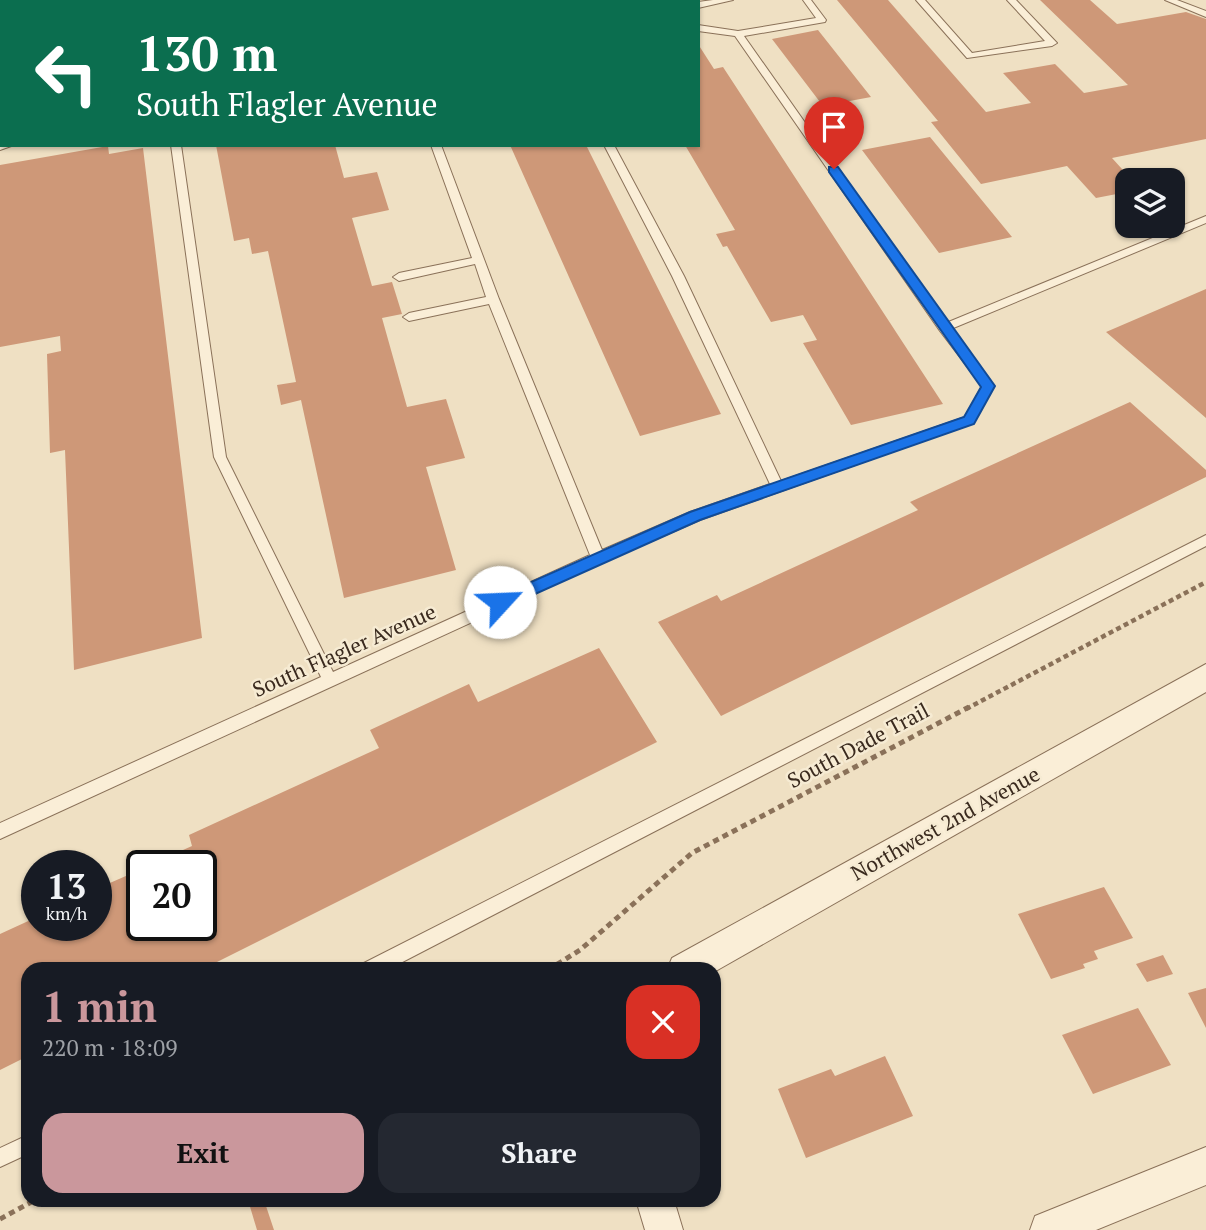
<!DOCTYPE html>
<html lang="en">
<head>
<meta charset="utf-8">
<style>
	:root { --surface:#171b24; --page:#242831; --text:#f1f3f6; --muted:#9ea1a6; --accent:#ca979c }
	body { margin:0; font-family:"PT Serif",serif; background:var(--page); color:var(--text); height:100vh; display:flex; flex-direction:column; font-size:26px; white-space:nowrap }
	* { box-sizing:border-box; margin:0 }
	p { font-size:23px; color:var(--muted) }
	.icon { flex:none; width:38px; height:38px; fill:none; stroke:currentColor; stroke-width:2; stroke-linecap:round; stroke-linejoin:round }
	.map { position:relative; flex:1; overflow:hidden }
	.sheet { position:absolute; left:21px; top:962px; width:700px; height:245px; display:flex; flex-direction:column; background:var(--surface); border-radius:21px; box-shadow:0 2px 5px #0004 }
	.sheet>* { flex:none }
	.guide { position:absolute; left:0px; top:0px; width:700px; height:147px; box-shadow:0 2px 5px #0004; background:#0b6e4f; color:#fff; overflow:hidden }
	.tools { position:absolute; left:1115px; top:168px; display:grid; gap:14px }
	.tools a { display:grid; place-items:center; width:70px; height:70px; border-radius:14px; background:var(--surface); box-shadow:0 2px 5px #0004; font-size:35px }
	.speed { position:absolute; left:21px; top:850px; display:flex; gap:14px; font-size:35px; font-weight:700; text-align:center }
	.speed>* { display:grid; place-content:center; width:91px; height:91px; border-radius:50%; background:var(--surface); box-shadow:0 2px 5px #0004; line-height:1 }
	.speed small { font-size:18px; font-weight:400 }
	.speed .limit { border:4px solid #111; border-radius:10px; background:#fff; color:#111 }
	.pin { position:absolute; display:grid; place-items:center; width:60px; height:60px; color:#fff; margin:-72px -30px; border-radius:50% 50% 50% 0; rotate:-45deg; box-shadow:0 0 7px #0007 }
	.pin .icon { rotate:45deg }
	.me { position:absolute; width:77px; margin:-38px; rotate:65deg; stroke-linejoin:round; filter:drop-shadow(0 0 5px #0008) }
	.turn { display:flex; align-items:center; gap:24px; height:147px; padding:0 21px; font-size:32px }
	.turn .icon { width:91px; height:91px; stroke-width:2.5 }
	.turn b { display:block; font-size:49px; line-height:60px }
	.round { display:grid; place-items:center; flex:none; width:74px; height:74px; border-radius:21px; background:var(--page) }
	.head { display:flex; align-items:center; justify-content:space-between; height:119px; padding:0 21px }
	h1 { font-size:42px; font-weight:600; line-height:52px; color:var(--accent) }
	.action { display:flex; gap:14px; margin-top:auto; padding:14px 21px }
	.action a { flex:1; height:80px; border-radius:21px; background:var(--accent); color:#111; font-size:28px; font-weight:600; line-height:80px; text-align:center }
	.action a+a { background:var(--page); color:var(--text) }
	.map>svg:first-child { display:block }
	.building { fill:#ce9878 }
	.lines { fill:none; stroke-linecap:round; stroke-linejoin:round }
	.lane-casing { stroke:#8a7159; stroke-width:2 }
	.street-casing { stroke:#8a7159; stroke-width:2 }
	.secondary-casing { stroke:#6c523c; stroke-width:2 }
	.path-far1 { stroke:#8a7159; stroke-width:4.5; stroke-dasharray:5 3.5; stroke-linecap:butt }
	.path { stroke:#8a7159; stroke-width:5; stroke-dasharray:6 4.5; stroke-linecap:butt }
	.lane { fill:#faeed7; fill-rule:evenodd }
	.street { fill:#faeed7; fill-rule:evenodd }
	.secondary { fill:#faeed7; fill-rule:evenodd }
	.route { fill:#1a73e8; stroke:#114b97; stroke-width:2 }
	.labels { text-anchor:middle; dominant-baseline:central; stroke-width:5; stroke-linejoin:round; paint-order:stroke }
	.street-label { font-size:21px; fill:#3a2a1e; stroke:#f6ebd3 }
</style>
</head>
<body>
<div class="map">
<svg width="1206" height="1230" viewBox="0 0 1206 1230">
	<rect width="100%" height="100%" fill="#efe0c3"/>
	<path class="building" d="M837 0H888L986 112 1031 103 1003 73 1055 64 1084 93 1128 85 1040 0H1090L1117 24 1186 12 1206 19V139L1112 158 1132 180H1127V192L1096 198 1067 166 981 184 931 122 938 121Z
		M818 30 871 97 823 106 772 39Z
		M698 44 714 69 723 67 943 404 851 425 803 343 817 340 803 315 771 322 727 246 723 247 716 234 735 230 685 145H698Z
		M930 137 1012 237 939 253 862 150Z
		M216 145H335L344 178 377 172 389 210 352 218 372 286 392 282 402 314 382 318 407 407 446 399 465 458 426 467 456 570 344 598 301 400 281 405 277 385 296 382 268 251 252 254 249 238 234 241Z
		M510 145H586L721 414 640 436Z
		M108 146 109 154 143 148 202 638 74 670 65 450 50 453 47 354 61 351 60 336 0 347V165Z
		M1206 289V418L1106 332Z
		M1130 402 1206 470V477L721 716 658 622 717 595 721 601 918 510 910 502Z
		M599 648 657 742 201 970H28V1056L0 1070V934L37 917V926H96V889L142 869V926H201V866H147L192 846 189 835 379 748 370 730 469 684 478 702Z
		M1104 887 1133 938 1094 951 1098 959 1083 964 1085 968 1051 979 1018 914Z
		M1163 955 1173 974 1147 982 1136 964Z
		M1206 988V1028L1188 993Z
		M1138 1008 1171 1065 1093 1094 1062 1035Z
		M885 1056 913 1116 806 1158 778 1089 831 1069 835 1076Z
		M248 1200H264L274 1230H257Z"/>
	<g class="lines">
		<g class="lane-casing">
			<path id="lane" d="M35 0H49L33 2Z
				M91 0H99V2H91Z
				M660 0H668L669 2H661Z
				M713 0H733L698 8V2Z
				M803 0H811L826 20 825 22 744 36 946 323 1206 216V223L951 329 994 386 973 423 700 520 603 562 0 839V823L321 677 214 457 171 145H181L226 457 333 672 590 555 489 304 409 321 403 317 409 313 486 297 475 264 399 281 393 277 399 273 472 258 431 145H441L499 299 602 550 690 512 770 484 672 276 604 145H614L684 276 781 481 965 417 982 386 940 331 735 36 698 31V25L738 31 816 18Z
				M916 0H925L972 53 1045 41 1007 0H1016L1057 43 1052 46 967 58Z
				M1165 0H1177L1206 11V17Z
				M0 144 14 145 0 150Z
				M1206 535V546L387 970H360L362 964Z
				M28 1135V1154L0 1167V1148Z"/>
		</g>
		<g class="street-casing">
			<path id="street" d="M1206 664V692L714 972V970H667L672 958Z
				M1206 1147V1185L1096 1230H1030L1035 1216Z
				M636 1200H674L683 1230H645Z"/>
		</g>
		<g class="secondary-casing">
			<path id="secondary" d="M514 0H548L513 2Z
				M0 79H2V95H0Z"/>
		</g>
		<path class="path-far1" d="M966 709 1206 582"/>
		<path class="path" d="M548 970 580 950 692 853 969 707
			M0 1219 35 1200"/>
		<use href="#lane" class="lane"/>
		<use href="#street" class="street"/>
		<use href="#secondary" class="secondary"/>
	</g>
	<path class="route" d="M829 167H838L995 386 974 424 700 520 506 607H495L492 602 495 598 690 512 964 417 981 387 829 172Z"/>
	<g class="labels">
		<g class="street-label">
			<text transform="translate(344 650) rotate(-24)">South Flagler Avenue</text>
			<text transform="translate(858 745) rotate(-28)">South Dade Trail</text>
			<text transform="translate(945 823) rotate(-29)">Northwest 2nd Avenue</text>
		</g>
	</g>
</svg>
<div class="tools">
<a><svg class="icon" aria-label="layers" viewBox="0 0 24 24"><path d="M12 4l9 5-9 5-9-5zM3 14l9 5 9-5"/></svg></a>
</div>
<div class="speed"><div>13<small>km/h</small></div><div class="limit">20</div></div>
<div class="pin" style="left:834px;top:169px;background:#d93025"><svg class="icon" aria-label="arrive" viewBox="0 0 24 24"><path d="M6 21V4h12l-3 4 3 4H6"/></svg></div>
<svg class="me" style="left:500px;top:602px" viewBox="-20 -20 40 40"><circle r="19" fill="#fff"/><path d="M0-13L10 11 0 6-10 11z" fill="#1a73e8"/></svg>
<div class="guide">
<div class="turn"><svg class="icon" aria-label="left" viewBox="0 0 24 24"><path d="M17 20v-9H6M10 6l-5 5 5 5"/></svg><div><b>130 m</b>South Flagler Avenue</div></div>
</div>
<section class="sheet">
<div class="head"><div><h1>1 min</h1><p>220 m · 18:09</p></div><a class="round" style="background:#d93025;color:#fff"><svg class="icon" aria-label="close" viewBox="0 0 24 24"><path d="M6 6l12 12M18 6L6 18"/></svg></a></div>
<div class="action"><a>Exit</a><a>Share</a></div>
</section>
</div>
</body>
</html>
